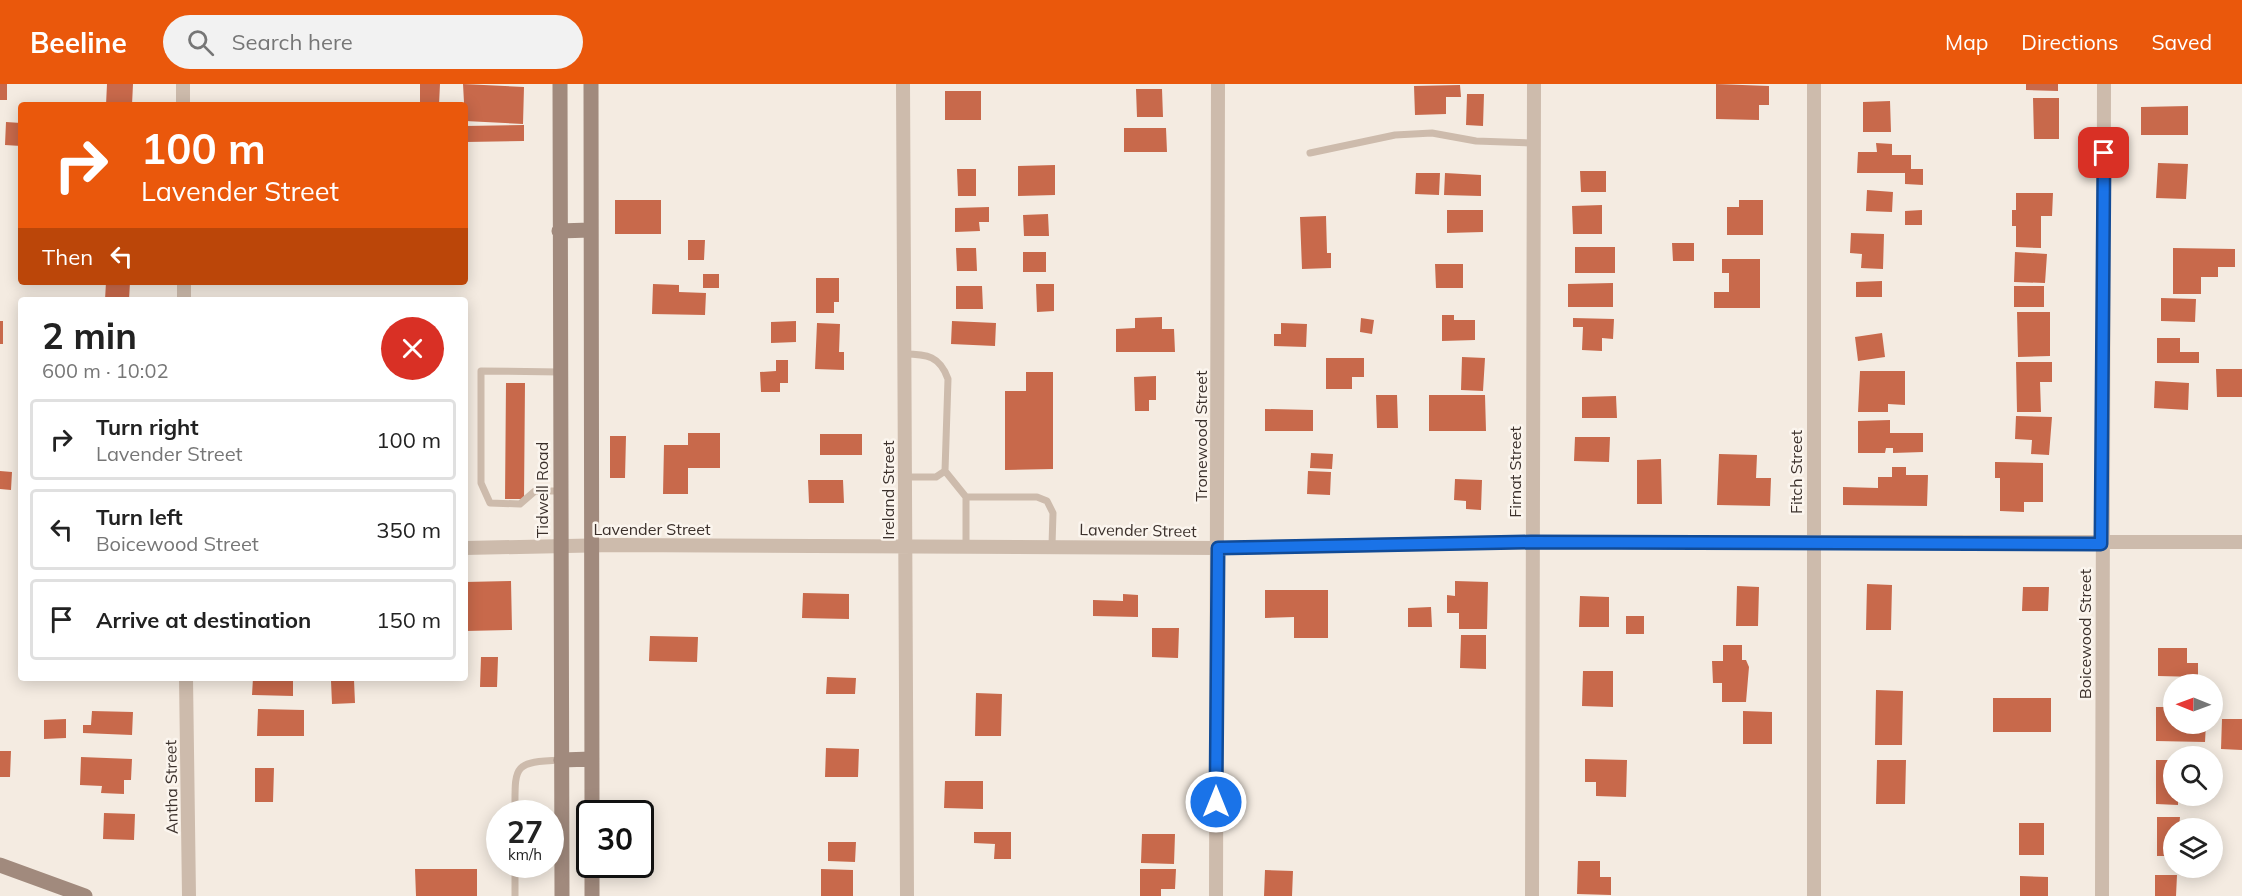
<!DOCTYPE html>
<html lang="en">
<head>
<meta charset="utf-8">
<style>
	:root { --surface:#fff; --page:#f2f2f2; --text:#222; --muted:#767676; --line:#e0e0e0; --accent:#ea580c }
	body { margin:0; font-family:Mulish,sans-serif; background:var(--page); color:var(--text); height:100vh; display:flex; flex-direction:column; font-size:22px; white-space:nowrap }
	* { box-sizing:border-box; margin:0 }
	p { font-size:20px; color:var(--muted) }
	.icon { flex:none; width:33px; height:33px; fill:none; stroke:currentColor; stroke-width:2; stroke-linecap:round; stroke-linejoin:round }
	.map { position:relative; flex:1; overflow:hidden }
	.sheet { position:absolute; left:18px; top:213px; width:450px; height:384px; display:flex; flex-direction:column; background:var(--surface); border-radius:6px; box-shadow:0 3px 15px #0003 }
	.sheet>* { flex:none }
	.top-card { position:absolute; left:18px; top:18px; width:450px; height:183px; border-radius:6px; box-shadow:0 3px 15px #0003; background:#ea580c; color:#fff; overflow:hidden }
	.needle { width:39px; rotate:271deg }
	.tools { position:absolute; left:2163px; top:590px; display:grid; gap:12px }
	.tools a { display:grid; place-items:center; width:60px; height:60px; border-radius:50%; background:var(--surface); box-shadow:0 3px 15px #0003; font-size:30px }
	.speed { position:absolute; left:486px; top:716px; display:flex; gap:12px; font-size:30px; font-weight:700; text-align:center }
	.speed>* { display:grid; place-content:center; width:78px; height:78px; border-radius:50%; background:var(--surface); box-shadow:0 3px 15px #0003; line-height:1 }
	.speed small { font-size:15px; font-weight:400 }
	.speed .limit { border:3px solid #111; border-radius:9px; background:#fff; color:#111 }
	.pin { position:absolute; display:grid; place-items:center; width:51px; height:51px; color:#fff; margin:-26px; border-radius:12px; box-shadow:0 3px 9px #0006 }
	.me { position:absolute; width:66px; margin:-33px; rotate:0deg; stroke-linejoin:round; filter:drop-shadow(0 0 4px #0008) }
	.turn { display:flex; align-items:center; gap:21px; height:126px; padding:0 24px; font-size:27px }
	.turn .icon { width:78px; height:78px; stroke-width:2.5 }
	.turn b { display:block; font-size:42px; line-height:51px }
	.then { display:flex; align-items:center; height:57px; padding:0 24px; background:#0003; gap:12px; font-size:22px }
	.round { display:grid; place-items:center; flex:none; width:63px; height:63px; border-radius:32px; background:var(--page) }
	.head { display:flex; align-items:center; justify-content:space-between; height:102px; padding:0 24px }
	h1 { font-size:36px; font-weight:700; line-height:45px }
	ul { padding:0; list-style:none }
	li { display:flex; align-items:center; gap:18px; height:81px; margin:0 12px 9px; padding:0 12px; border:3px solid var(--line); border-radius:6px }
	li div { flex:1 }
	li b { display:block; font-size:22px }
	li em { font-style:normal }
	header { display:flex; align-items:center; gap:36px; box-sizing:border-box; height:84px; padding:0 30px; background:var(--accent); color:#fff }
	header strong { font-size:28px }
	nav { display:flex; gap:33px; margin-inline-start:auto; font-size:21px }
	.search { width:420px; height:54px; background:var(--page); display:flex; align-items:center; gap:15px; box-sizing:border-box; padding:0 21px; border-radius:33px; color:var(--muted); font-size:22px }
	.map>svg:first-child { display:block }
	.building { fill:#c8694b }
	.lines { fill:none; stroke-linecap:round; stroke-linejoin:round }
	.lane { stroke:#cdbbac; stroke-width:7 }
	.street { stroke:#cdbbac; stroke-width:14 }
	.secondary { stroke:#a18a7d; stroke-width:15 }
	.route-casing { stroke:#114b97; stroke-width:15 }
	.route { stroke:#1a73e8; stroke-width:10 }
	.labels { text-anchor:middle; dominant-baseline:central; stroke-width:5; stroke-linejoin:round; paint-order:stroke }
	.street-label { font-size:16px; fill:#3b302b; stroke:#fbf5ee }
</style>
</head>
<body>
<header>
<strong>Beeline</strong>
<div class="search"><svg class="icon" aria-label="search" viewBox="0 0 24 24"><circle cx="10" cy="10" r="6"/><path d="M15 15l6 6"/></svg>Search here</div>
<nav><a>Map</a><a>Directions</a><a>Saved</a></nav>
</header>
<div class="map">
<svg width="2242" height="812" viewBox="0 0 2242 812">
	<rect width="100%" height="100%" fill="#f4ebe1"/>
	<path class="building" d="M0 0H7V16H0Z
		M107 0H133L132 21H106Z
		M420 0H440L439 21H420Z
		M463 0 524 3 523 40 465 37Z
		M1716 0 1769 2V21H1759V36L1716 35Z
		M2026 0H2058V7L2026 6Z
		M1460 1 1461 13H1446V30L1415 31 1414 2Z
		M1136 5H1162L1163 33H1137Z
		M945 7H981V36H945Z
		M1467 10H1484L1483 42 1466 41Z
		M2033 14H2059V55H2034Z
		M1890 17 1891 48H1863V18Z
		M2188 22V51H2141V23Z
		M6 38 21 39V62L5 61Z
		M524 41V57L465 58V42Z
		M1124 44H1166L1167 68H1124Z
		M1876 59 1892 60V71H1911V85H1923V101L1905 100V89H1857L1858 68H1877Z
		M2158 79 2188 80 2186 115 2156 114Z
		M1055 81V111L1018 112V82Z
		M957 85H976V112H958Z
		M1580 87H1606V108H1581Z
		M1416 89H1440L1439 111 1415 110Z
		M1445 89 1481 91V112L1444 111Z
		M1867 106 1893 108 1892 128 1866 127Z
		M2016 109H2053L2052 132H2041V164L2016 163V142H2012V126H2016Z
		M615 116H661V150H615Z
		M1739 116H1763V151H1727V123H1739Z
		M1602 121V150H1573L1572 122Z
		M989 123V138H979L980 147 955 148V124Z
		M1447 126H1483V148L1447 149Z
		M1922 126V141H1905V127Z
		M1048 130 1049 152H1024L1023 131Z
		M1326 132 1327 169H1331V184L1302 185 1300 133Z
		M1851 149 1884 150 1883 185 1861 184 1862 170 1850 169Z
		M688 156H705L704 176H688Z
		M1672 159H1694V177H1673Z
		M1575 163H1615V189H1575Z
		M956 164H976L977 187H957Z
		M2173 164 2235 165V183H2218V193H2201V210H2173Z
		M1023 168H1046V188H1023Z
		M2015 168 2047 170 2045 199 2014 198Z
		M1722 175H1760V224H1714V208H1729V189H1722Z
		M1435 180H1463V204H1436Z
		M703 190H719V204H703Z
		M816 194H839V218H834V229H816Z
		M1882 197V213H1856V198Z
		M106 198H130L129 216H105Z
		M1613 199V223H1568V200Z
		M653 200 679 201V208L706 209 705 231 652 230Z
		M1036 200H1054V227L1037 228Z
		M956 202H982L983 225H956Z
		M2014 202H2044V223H2014Z
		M2161 214 2196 215 2195 238 2161 237Z
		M2017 228H2050V272L2018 273Z
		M1442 231H1454V236H1475V256L1442 257Z
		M1162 233V245H1174L1175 268H1116V245L1135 244V234Z
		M1361 234 1374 236 1372 250 1360 248Z
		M1573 234 1614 235 1613 255 1602 254V267L1582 266 1583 243H1573Z
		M0 237H3V260H0Z
		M796 237V258L771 259V238Z
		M952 237 996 239 995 262 951 260Z
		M817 239 840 240 839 268H844V286L815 285Z
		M1281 239 1307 240 1306 263 1274 262V250H1281Z
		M1882 249 1885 273 1858 277 1855 253Z
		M2157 254H2180V268H2199V279H2157Z
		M1462 273 1485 274 1483 307 1461 306Z
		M1326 274H1364V293H1352V305H1326Z
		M776 276H788V299H780V308H761L760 288 776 287Z
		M2016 278H2052V298H2040L2041 328H2017Z
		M2216 285H2242V313H2217Z
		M1860 287H1905V321L1888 320V328H1858Z
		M1026 288H1053V385L1005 386V307H1026Z
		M1156 292V316H1149V327H1135L1134 293Z
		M2155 297 2189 299 2188 326 2154 324Z
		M506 299H525L524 415H505Z
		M1376 311H1397L1398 344H1377Z
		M1429 311H1485L1486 347H1429Z
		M1616 312 1617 334H1582V313Z
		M1265 325 1313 326V347H1265Z
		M2016 332 2052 333 2049 371 2031 370 2032 356 2015 355Z
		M1890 336V349H1923V368L1893 369V364H1886L1885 369H1858V337Z
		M688 349H720V384H688V410H663L664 361H688Z
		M820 350H862V371H820Z
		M610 352H626L625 394H610Z
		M1575 353H1610L1609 378 1574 377Z
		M1311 369 1333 370 1332 385 1310 384Z
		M1719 370 1757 371 1756 394H1771L1770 422 1717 421Z
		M1661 375 1662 420H1637V376Z
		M1995 378 2043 379V418H2024V428L2000 427V394H1995Z
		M1892 383H1906V391H1928L1927 422 1843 421V403L1878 404V393H1892Z
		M0 387 12 388 11 406 0 405Z
		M1308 387 1331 388 1330 411 1307 410Z
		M1455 395 1482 396 1481 426 1466 425V417L1454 416Z
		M808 396H843L844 419H809Z
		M511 497 512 546 465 547V498Z
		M1455 497 1488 498 1487 545H1459V529H1447V511L1455 512Z
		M1867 500 1892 501 1891 546H1866Z
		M1737 502 1759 503 1758 542H1736Z
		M2023 503H2049L2048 527H2022Z
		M1265 506H1328V554H1294V533L1265 534Z
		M803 509 849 510V535L802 534Z
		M1123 510 1138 511V533L1093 532V516L1123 517Z
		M1580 512 1609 513V543H1579Z
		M1431 523 1432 543H1408V524Z
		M1626 532H1644V550H1626Z
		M1152 544H1179L1178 574 1152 573Z
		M1461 551H1486V585L1460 584Z
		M650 552 698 553 697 578 649 577Z
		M1723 561H1742V576H1746L1749 583 1746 618H1722V599H1713L1712 577H1723Z
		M2158 564H2187V579H2198V593L2158 592Z
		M481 573H498L497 603H480Z
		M1583 587H1613V623L1582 622Z
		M827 593 856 594 855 610H826Z
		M253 594H293V612L252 611Z
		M354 596 355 619 332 620 331 597Z
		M1876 606 1903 607 1902 661H1875Z
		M976 609 1002 610 1001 652H975Z
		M1993 614H2051V648H1993Z
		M2156 623H2174V639H2206L2205 658 2156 657Z
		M258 625 304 626V652H257Z
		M92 627 133 628 132 651 83 649V641H91Z
		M1743 627 1772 628V660H1743Z
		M66 635V654L44 655V636Z
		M2222 635H2242V666L2221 665Z
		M826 664 859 665 858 693H825Z
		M0 667H11L10 693H0Z
		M81 673 132 675 131 696H124V710L101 709 102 702 80 701Z
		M1585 675 1627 676 1626 713 1596 712V698H1585Z
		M1877 676H1906L1905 720H1876Z
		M2156 676H2174V711H2178V721L2156 720Z
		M255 684H274L273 718H255Z
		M945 697H983V725L944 724Z
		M104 729 135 730 134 756 103 755Z
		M2157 733H2180L2179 744H2174V772H2157Z
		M2019 739H2044V771H2019Z
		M974 748H1011V775H994L995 760 974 759Z
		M1142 750H1175L1174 780 1141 779Z
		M828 758H856L855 778 828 777Z
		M1578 777H1600V793H1611V811L1577 810Z
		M415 785H477V812H416Z
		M821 785 853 786V812H821Z
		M1140 785H1176L1175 805H1161V812H1140Z
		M1265 786 1293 787 1292 812H1264Z
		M2155 791H2177L2176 812H2155Z
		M2020 792 2048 793V812H2020Z"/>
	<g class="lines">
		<path class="lane" d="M1310 69 1395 51 1432 49 1476 57 1533 59
			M904 270C927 270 940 272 948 295L945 387 936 393H904
			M945 387 966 413V462
			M559 407H535L520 420 490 419 481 399V287L560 288
			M966 413H1037L1047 417 1053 429 1052 461
			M515 729C515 682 512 678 561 676
			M515 780V812"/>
		<path class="street" d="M183 0V21
			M903 0 907 812
			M184 198V216
			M465 464 613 461 1218 464 1531 458H2242
			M186 594 189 812
			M1216 812 1218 0
			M1532 812 1534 0
			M1814 812V0
			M2102 812 2104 0"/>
		<path class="secondary" d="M560 0 562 812
			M591 0 592 729
			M559 147 590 146
			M561 676 592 675
			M592 780V812
			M0 781 85 812"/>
	</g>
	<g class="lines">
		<g class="route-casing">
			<path id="route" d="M1216 718 1218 464 1531 458 2101 460 2104 69"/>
		</g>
		<use href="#route" class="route"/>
	</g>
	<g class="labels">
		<g class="street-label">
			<text transform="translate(1201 352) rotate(-90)">Tronewood Street</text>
			<text transform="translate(1515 388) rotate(-90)">Firnat Street</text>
			<text transform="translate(1796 388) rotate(-90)">Fitch Street</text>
			<text transform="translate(542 406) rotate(-90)">Tidwell Road</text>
			<text transform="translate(888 406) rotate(-90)">Ireland Street</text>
			<text x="652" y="445">Lavender Street</text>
			<text transform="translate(1138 446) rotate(1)">Lavender Street</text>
			<text transform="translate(2085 550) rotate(-90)">Boicewood Street</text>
			<text transform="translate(171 703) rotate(-91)">Antha Street</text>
		</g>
	</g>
</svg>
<div class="tools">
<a><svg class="needle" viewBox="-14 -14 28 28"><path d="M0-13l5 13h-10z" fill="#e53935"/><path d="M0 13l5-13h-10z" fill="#767676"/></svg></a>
<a><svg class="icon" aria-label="search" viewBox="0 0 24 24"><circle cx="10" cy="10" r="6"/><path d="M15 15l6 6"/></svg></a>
<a><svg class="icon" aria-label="layers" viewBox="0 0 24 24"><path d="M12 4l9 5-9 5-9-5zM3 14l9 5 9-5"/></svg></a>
</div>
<div class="speed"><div>27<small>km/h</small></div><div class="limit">30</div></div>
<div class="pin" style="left:2104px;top:69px;background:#d93025"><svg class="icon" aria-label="arrive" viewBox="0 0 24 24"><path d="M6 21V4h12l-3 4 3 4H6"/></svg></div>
<svg class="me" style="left:1216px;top:718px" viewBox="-20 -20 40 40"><circle r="17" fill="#1a73e8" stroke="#fff" stroke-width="3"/><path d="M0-11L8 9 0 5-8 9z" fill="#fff"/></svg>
<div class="top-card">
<div class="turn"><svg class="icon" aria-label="right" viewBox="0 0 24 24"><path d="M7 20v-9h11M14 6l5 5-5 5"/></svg><div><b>100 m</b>Lavender Street</div></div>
<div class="then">Then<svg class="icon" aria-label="left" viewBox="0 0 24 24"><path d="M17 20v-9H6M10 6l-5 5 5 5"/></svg></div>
</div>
<section class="sheet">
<div class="head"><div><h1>2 min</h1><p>600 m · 10:02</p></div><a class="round" style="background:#d93025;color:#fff"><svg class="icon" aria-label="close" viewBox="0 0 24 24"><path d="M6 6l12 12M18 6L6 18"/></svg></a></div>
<ul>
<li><svg class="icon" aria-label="right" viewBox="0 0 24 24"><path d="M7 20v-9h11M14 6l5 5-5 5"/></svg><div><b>Turn right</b><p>Lavender Street</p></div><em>100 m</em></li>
<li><svg class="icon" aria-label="left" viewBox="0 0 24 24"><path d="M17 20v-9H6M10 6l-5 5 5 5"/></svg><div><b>Turn left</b><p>Boicewood Street</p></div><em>350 m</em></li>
<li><svg class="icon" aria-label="arrive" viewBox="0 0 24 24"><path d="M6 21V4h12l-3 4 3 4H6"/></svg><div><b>Arrive at destination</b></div><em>150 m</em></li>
</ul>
</section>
</div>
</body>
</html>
